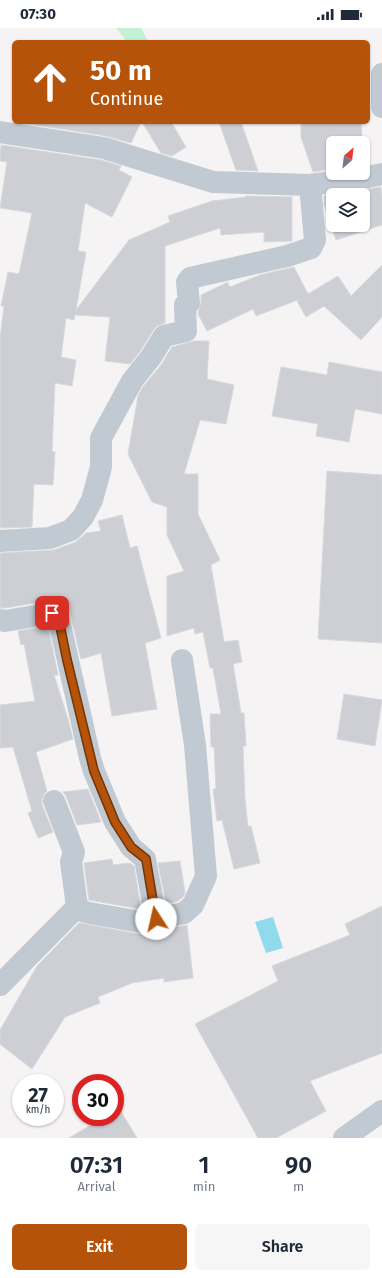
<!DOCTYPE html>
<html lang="en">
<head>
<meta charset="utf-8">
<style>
	:root { --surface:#fff; --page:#f6f6f7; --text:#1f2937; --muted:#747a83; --accent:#b45309 }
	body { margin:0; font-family:"Fira Sans",sans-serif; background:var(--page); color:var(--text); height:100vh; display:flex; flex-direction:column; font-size:15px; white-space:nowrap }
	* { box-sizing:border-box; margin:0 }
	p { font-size:13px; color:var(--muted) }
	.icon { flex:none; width:22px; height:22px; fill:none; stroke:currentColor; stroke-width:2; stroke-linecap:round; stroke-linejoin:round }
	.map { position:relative; height:1110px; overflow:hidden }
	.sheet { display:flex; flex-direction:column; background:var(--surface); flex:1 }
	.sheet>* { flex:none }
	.banner { position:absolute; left:12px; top:12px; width:358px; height:84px; border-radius:6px; box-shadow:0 1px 3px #0004; background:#b45309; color:#fff; overflow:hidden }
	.needle { width:26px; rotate:28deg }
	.tools { position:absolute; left:326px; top:108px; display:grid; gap:8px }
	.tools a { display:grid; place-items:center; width:44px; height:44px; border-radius:6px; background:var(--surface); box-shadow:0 1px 3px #0004; font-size:20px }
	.speed { position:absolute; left:12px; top:1046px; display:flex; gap:8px; font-size:20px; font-weight:700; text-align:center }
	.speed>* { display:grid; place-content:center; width:52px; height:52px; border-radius:50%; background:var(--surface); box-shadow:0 1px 3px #0004; line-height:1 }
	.speed small { font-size:10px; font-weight:400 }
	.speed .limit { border:6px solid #d22; background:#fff; color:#111 }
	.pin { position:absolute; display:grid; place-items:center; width:34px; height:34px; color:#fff; margin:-17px; border-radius:8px; box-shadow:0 2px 6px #0006 }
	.me { position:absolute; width:44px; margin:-22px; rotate:350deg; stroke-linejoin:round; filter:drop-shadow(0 0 3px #0008) }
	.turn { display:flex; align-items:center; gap:14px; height:84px; padding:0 12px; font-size:18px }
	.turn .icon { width:52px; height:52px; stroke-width:2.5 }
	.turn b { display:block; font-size:28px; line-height:34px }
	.eta { display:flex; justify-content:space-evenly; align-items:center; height:68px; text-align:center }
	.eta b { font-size:24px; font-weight:600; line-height:28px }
	.cta { display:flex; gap:8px; margin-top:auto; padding:8px 12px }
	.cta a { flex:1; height:46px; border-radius:6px; background:var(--accent); color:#fff; font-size:16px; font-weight:600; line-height:46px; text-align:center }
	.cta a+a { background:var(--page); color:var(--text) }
	.status { display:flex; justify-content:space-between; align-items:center; height:28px; padding:0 20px; background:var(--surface); direction:ltr }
	.status svg { height:11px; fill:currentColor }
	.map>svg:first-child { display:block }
	.green { fill:#c3f1d5 }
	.water { fill:#90daee }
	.building { fill:#cdcfd5; stroke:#d7d9de; fill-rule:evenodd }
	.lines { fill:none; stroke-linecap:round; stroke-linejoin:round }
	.street { stroke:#c1cad2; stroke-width:22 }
	.route-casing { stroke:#753606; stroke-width:10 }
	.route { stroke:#b45309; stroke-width:7 }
</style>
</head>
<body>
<div class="status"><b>07:30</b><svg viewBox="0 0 49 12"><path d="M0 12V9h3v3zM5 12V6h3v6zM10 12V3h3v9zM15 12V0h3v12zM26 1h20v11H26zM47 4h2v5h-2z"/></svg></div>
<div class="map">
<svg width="382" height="1110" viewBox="0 0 382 1110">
	<rect width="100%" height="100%" fill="#f5f3f3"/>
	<path class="green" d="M116 0H141L148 13 127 14Z"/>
	<path class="water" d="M273 889 283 920 266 925 255 894Z"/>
	<path class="building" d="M17 94H141L131 115 106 108Z
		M142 94H171L186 119 172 128 161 125Z
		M219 94H241L258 143 236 142Z
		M301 94H361L362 115H333V141L313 144 301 109Z
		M1 117 101 132 121 138 119 142 132 149 112 189 85 175 78 223 86 224 76 282 129 212 170 194 168 188 212 173 246 169V168L292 169V213L264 214V204L221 207 220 200 165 218V295L157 298 154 301 141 322 130 336 105 333 110 289 75 287 74 292 66 290 61 329 76 332 72 358 55 355 52 423 55 424 53 457 34 456 32 499 0 500V311L4 278H1L8 244 19 246 32 185 0 180 7 134 0 133Z
		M381 159 382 169V197L336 212 324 177V168ZM333 167H363V197H333Z
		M382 237V289L361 312 324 278 306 289 297 273 300 271 256 288 253 281 207 303 198 286 201 274V267L226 255 227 254 230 259 260 247 294 239 308 266 338 248 351 268Z
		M194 313H209L207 351 234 357 226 396 200 392 184 446H198V486L220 532 211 537 224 614 238 612 242 634 233 636 241 685H244L246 718H243L245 771 248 799 251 798 260 835 234 841 222 792 217 793 213 761H216L214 719H211L210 686H221L213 640H210L203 604 195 606 194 600 167 608V548L184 543 167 507V479L152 474 128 426 138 368 142 360 161 337 172 319Z
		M329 334 382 344V386L355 381 349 414 316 408 318 396 272 388 281 339 327 347Z
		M327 443 382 447V615L318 611Z
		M122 487 130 520 137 518 161 610 145 615 157 681 112 688 101 625 81 631 70 585 64 576 60 573 52 572 5 580H0V525L54 522 76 514 86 505 101 503 98 493Z
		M48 598 58 647H54L68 691 73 711 36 724 47 763 44 766 42 771V777L53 804 38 810 28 785 32 783 13 719 0 720V677L35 673 24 616 21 617 18 603Z
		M344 666 382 672 375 718 337 711Z
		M88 761 101 794 77 797 66 768 63 764Z
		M112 831 113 837 130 835 134 838 141 881 89 872 84 835Z
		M180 833 185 865 183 869 178 873 166 876 158 835Z
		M382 878V1025L310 1053 326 1083 276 1110H258L195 996 278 953 272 938 350 907 345 896Z
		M79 895 139 906 187 897 193 950 164 954V950L132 955 98 969 100 975 65 989 32 1041 0 1016V1002L37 938Z
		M119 1080 137 1110H69L104 1089H115V1083Z"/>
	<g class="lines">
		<path class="street" d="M382 46V79
			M0 104 104 120 213 154 310 157 368 149 382 146
			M0 513 50 510 71 502 83 489 92 472 101 439V410L132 353 151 329 164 308 186 303 185 277 189 275 187 254 190 250 287 228 311 220 315 212 310 157
			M0 592 5 593 52 585H55L58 588 90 730 94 743 115 794 131 819 145 831 156 891 141 894 95 886 85 884 77 879 0 957
			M54 773 74 824 71 834 77 879
			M156 891 184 885 193 877 206 848 195 717 182 632
			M344 1110 382 1083"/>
	</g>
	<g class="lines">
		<g class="route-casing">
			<path id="route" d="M52 585H55L58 588 67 632 94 743 115 794 131 819 146 831 156 891"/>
		</g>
		<use href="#route" class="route"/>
	</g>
</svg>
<div class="tools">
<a><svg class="needle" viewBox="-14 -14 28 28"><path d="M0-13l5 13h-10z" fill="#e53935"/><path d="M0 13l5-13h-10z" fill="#747a83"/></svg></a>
<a><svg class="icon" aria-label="layers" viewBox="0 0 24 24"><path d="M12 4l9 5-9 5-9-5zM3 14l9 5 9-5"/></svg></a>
</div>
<div class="speed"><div>27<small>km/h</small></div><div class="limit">30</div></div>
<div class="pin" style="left:52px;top:585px;background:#d93025"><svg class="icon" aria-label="arrive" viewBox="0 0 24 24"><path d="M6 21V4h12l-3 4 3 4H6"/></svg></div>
<svg class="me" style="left:156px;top:891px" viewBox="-20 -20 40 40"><circle r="19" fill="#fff"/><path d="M0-13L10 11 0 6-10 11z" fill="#b45309"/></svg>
<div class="banner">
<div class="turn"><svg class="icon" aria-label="ahead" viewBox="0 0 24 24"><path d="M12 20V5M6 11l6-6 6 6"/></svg><div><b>50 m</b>Continue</div></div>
</div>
</div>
<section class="sheet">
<div class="eta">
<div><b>07:31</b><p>Arrival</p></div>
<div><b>1</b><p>min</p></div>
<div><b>90</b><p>m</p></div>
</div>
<div class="cta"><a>Exit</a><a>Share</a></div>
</section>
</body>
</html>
